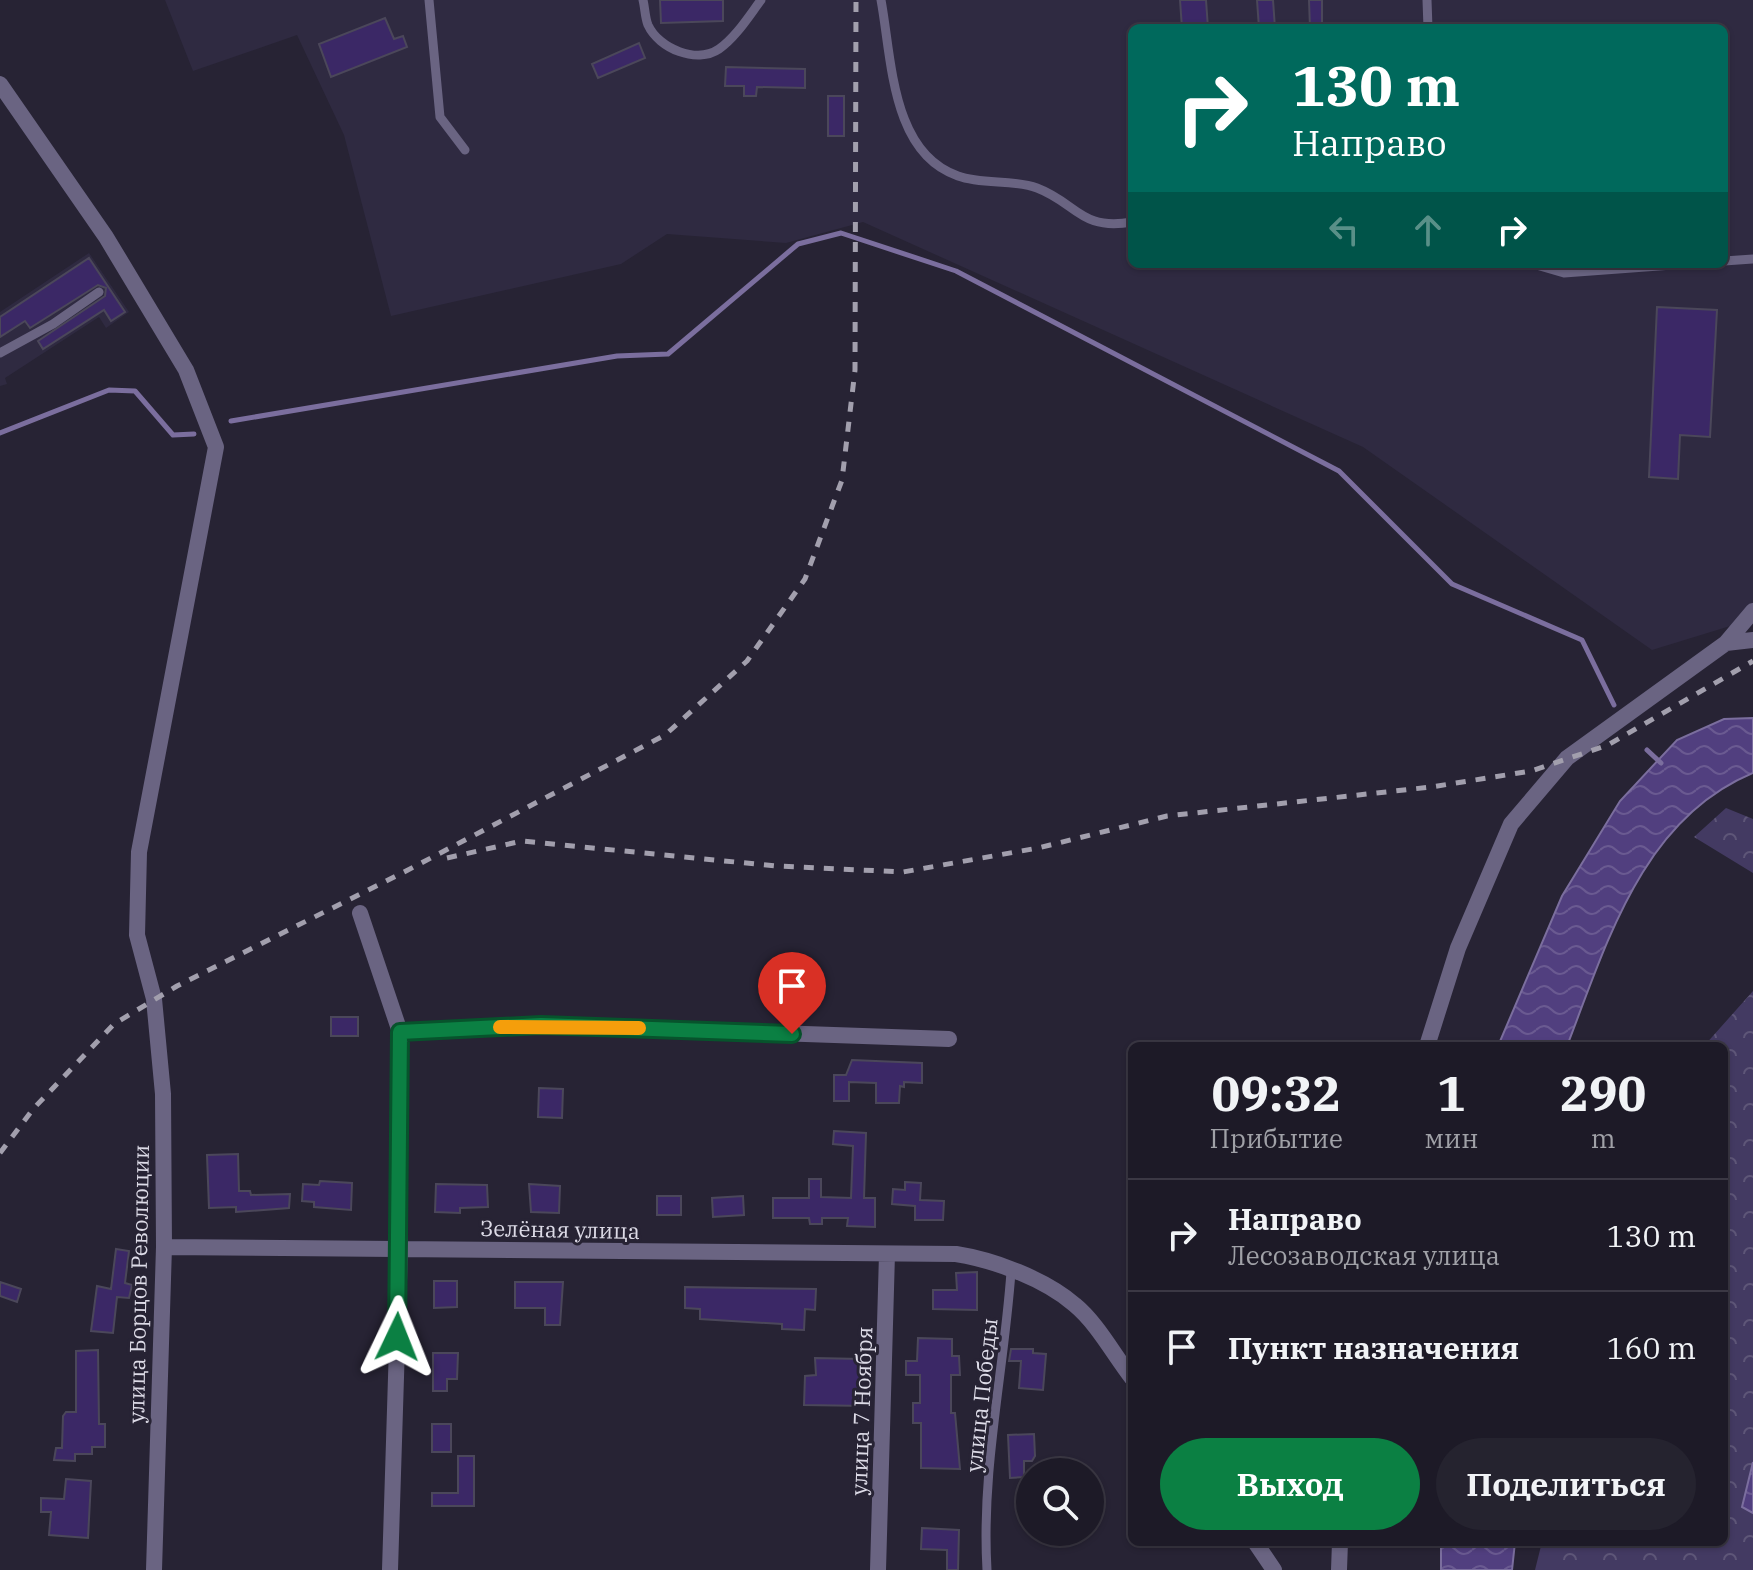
<!DOCTYPE html>
<html lang="ru">
<head>
<meta charset="utf-8">
<style>
	:root { --surface:#1d1a27; --page:#25232f; --text:#f1f3f6; --muted:#a0a1a7; --line:#3b3844; --accent:#0b8043 }
	body { margin:0; font-family:"IBM Plex Serif",serif; background:var(--page); color:var(--text); height:100vh; display:flex; flex-direction:column; font-size:30px; white-space:nowrap }
	* { box-sizing:border-box; margin:0 }
	p { font-size:26px; color:var(--muted) }
	.icon { flex:none; width:44px; height:44px; fill:none; stroke:currentColor; stroke-width:2; stroke-linecap:round; stroke-linejoin:round }
	.map { position:relative; flex:1; overflow:hidden }
	.details { position:absolute; left:1128px; top:1042px; width:600px; height:504px; display:flex; flex-direction:column; background:var(--surface); border-radius:12px; box-shadow:0 2px 6px #0004,0 0 0 2px var(--line) }
	.details>* { flex:none }
	.guide { position:absolute; left:1128px; top:24px; width:600px; height:244px; border-radius:12px; box-shadow:0 2px 6px #0004,0 0 0 2px var(--line); background:#00695c; color:#fff; overflow:hidden }
	.buttons { position:absolute; left:1016px; top:1458px; display:grid; gap:16px }
	.buttons a { display:grid; place-items:center; width:88px; height:88px; border-radius:50%; background:var(--surface); box-shadow:0 2px 6px #0004,0 0 0 2px var(--line); font-size:40px }
	.pin { position:absolute; display:grid; place-items:center; width:68px; height:68px; color:#fff; margin:-82px -34px; border-radius:50% 50% 50% 0; rotate:-45deg; box-shadow:0 0 8px #0007 }
	.pin .icon { rotate:45deg }
	.me { position:absolute; width:88px; margin:-44px; rotate:2deg; stroke-linejoin:round; filter:drop-shadow(0 0 6px #0008) }
	.turn { display:flex; align-items:center; gap:28px; height:168px; padding:0 32px; font-size:36px }
	.turn .icon { width:104px; height:104px; stroke-width:2.5 }
	.turn b { display:block; font-size:56px; line-height:68px }
	.lanes { display:flex; align-items:center; height:76px; padding:0 32px; background:#0003; justify-content:center; gap:40px; direction:ltr }
	.lanes .off { opacity:.35 }
	.eta { display:flex; justify-content:space-evenly; align-items:center; height:136px; text-align:center }
	.eta b { font-size:48px; font-weight:700; line-height:56px }
	.primary-button { display:flex; gap:16px; margin-top:auto; padding:16px 32px }
	.primary-button a { flex:1; height:92px; border-radius:48px; background:var(--accent); color:#fff; font-size:32px; font-weight:700; line-height:92px; text-align:center }
	.primary-button a+a { background:var(--page); color:var(--text) }
	ul { padding:0; list-style:none }
	li { display:flex; align-items:center; gap:24px; height:112px; padding:0 32px; border-top:2px solid var(--line) }
	li div { flex:1 }
	li b { display:block; font-size:30px }
	li em { font-style:normal }
	.map>svg:first-child { display:block }
	.built { fill:#2f2a41; fill-rule:evenodd }
	.forest { fill:url(#forest-crowns) }
	.water { fill:url(#water-waves); stroke:#7b6e9e; stroke-width:2 }
	.lines { fill:none; stroke-linecap:round; stroke-linejoin:round }
	.stream { stroke:#7b6e9e; stroke-width:5 }
	.building { fill:#3b2866; stroke:#4b475a; stroke-width:2 }
	.service { stroke:#6a6482; stroke-width:9 }
	.minor { stroke:#6a6482; stroke-width:16 }
	.rail { stroke:#a29fad; stroke-width:5; stroke-dasharray:10 10; stroke-linecap:butt }
	.route-casing { stroke:#07532c; stroke-width:20 }
	.route { stroke:#0b8043; stroke-width:14 }
	.slow { stroke:#f59e0b; stroke-width:14 }
	.labels { text-anchor:middle; dominant-baseline:central; stroke-width:6; stroke-linejoin:round; paint-order:stroke }
	.street-label { font-size:22px; fill:#dddbe7; stroke:#272334 }
</style>
</head>
<body>
<div class="map">
<svg width="1753" height="1570" viewBox="0 0 1753 1570">
	<defs>
		<pattern id="forest-crowns" width="20" height="18" patternUnits="userSpaceOnUse" patternTransform="scale(2)"><rect width="20" height="18" fill="#433a62"/><path d="M2 6a3 3 0 1 1 6 0M12 15a3 3 0 1 1 6 0" fill="none" stroke="#5e5678"/></pattern>
		<pattern id="water-waves" width="16" height="10" patternUnits="userSpaceOnUse" patternTransform="scale(2)"><rect width="16" height="10" fill="#513f7f"/><path d="M0 5q4-4 8 0t8 0" fill="none" stroke="#6a5a91"/></pattern>
	</defs>
	<rect width="100%" height="100%" fill="#272334"/>
	<path class="built" d="M165 0H1753V619L1652 650 1363 447 863 222 786 243 667 234 621 264 391 316 344 135 297 35 193 71ZM1132 28H1724V264H1132Z
		M89 253 129 312 106 328 99 317 5 378 7 384 0 386V312Z"/>
	<path class="forest" d="M1726 808 1753 819V873L1694 837Z
		M1753 991V1570H1535L1542 1542H1724V1046H1704Z"/>
	<path class="water" d="M1753 718V773C1642 819 1607 943 1567 1046H1498L1562 896 1620 801 1677 740 1724 719Z
		M1753 1462V1513L1742 1507Z
		M1441 1542H1515L1512 1570H1441Z"/>
	<g class="lines">
		<path class="stream" d="M231 421 617 356 668 354 798 244 841 233 956 271 1339 471 1452 584 1582 640 1614 705
			M0 433 109 390 135 391 173 435 194 434
			M1647 750 1661 763"/>
	</g>
	<path class="building" d="M660 0H723V21L661 23Z
		M1180 0H1206L1208 28H1182Z
		M1257 0H1273L1275 28H1259Z
		M1309 0H1322V28H1310Z
		M385 18 394 39 403 36 407 47 331 77 319 44Z
		M639 43 645 58 598 78 592 64Z
		M726 67 805 69V88L757 87 756 96H744V86H725Z
		M828 96H844V136H828Z
		M89 258 125 312 111 321 104 310 43 349 38 341 105 296 106 288 98 285 30 328 25 321 0 337V317Z
		M1657 307 1717 310 1710 437 1680 435 1678 479 1649 477Z
		M331 1017H358V1036H331Z
		M852 1060 922 1063V1083L904 1082V1087L900 1086 899 1103H876V1083L849 1082V1101H834V1075H846Z
		M539 1088 563 1089 562 1118 538 1117Z
		M834 1131 866 1133 864 1198H875V1227L847 1226 848 1218H822V1224H810L809 1218H773V1198H809V1179H821V1197L851 1198 853 1146 833 1144Z
		M238 1154 239 1191H250L251 1195 290 1194 289 1208 236 1212V1207L209 1208 207 1155Z
		M320 1181 352 1183 351 1210 314 1207V1202L302 1201 303 1184 319 1185Z
		M905 1182 921 1183 920 1200 944 1201 943 1220H915V1206L892 1204 893 1189 905 1190Z
		M436 1184 487 1185 488 1207 460 1208V1213L435 1212Z
		M529 1184 560 1186 559 1213 531 1212Z
		M657 1196H681V1215H657Z
		M743 1196 744 1215 713 1217 712 1198Z
		M116 1249 129 1251 125 1283 132 1285 129 1298 117 1297 113 1333 91 1331 97 1286 111 1289Z
		M977 1272V1310L933 1309V1290H957L956 1273Z
		M434 1281H457V1307L434 1308Z
		M0 1282 21 1289 17 1302 0 1296Z
		M515 1282H563L560 1325H545V1308H515Z
		M685 1287 816 1289 815 1310 805 1309 804 1330 782 1329V1324L700 1319V1309L685 1308Z
		M918 1338 952 1339V1356H959L960 1375H951V1413H955L960 1469 921 1468V1423H913V1403H920V1375H906V1361H917Z
		M1011 1349H1033V1353L1046 1354 1043 1390 1019 1388 1021 1361H1009Z
		M98 1350 99 1424H105V1447H92V1454H75V1461L54 1460 56 1448H62L63 1416 66 1412H76V1351Z
		M433 1353H458L457 1379H447V1391H433Z
		M815 1358 861 1359 860 1392H867V1406L804 1405 805 1376 816 1375Z
		M432 1424H451V1452H432Z
		M1034 1434 1035 1456 1032 1461H1024V1477L1010 1478 1008 1435Z
		M458 1456H474V1506H432V1493H458Z
		M66 1479 91 1481 88 1538 49 1535 51 1512H41V1498L64 1499Z
		M922 1528 959 1530 958 1570H947V1550L921 1549Z"/>
	<g class="lines">
		<path class="service" d="M429 0 440 117 465 150
			M643 0C645 8 645 18 648 25 659 49 697 64 719 49 736 37 749 16 761 0
			M881 0C892 59 891 153 958 176 983 185 1013 179 1037 188 1077 203 1080 231 1132 222
			M1427 0 1428 28
			M1724 261 1753 259
			M1533 264 1564 273 1686 264
			M0 353 53 324 99 292
			M987 1570C981 1470 1004 1371 1011 1272"/>
		<path class="minor" d="M0 84 106 237 186 370 216 447 139 852 137 935 154 999 163 1094 164 1247 154 1570
			M1726 643 1753 640
			M360 913 400 1032V1249L390 1570
			M400 1032 541 1025 949 1039
			M1427 1046 1458 948 1511 824 1567 758 1726 643 1753 611
			M164 1247 956 1254C994 1260 1045 1279 1075 1305 1097 1323 1114 1355 1132 1378
			M1255 1542 1274 1570
			M878 1570 887 1254
			M1339 1570 1340 1542"/>
		<path class="rail" d="M447 858 522 841 776 866 903 872 1038 848 1167 816 1431 787 1531 771 1608 745 1753 661
			M0 1153 34 1108 114 1024 177 986 406 871 665 735 747 661 805 579 842 480 855 370 856 0"/>
	</g>
	<g class="lines">
		<g class="route-casing">
			<path id="route" d="M397 1337 400 1032 541 1025 792 1034"/>
		</g>
		<use href="#route" class="route"/>
		<path class="slow" d="M500 1027 639 1028"/>
	</g>
	<g class="labels">
		<g class="street-label">
			<text transform="translate(560 1229) rotate(1)">Зелёная улица</text>
			<text transform="translate(138 1284) rotate(-89)">улица Борцов Революции</text>
			<text transform="translate(981 1395) rotate(-84)">улица Победы</text>
			<text transform="translate(861 1411) rotate(-88)">улица 7 Ноября</text>
		</g>
	</g>
</svg>
<div class="buttons">
<a><svg class="icon" aria-label="search" viewBox="0 0 24 24"><circle cx="10" cy="10" r="6"/><path d="M15 15l6 6"/></svg></a>
</div>
<div class="pin" style="left:792px;top:1034px;background:#d93025"><svg class="icon" aria-label="arrive" viewBox="0 0 24 24"><path d="M6 21V4h12l-3 4 3 4H6"/></svg></div>
<svg class="me" style="left:397px;top:1337px" viewBox="-20 -20 40 40"><path d="M0-17L14 15 0 8-14 15z" fill="#0b8043" stroke="#fff" stroke-width="4"/></svg>
<div class="guide">
<div class="turn"><svg class="icon" aria-label="right" viewBox="0 0 24 24"><path d="M7 20v-9h11M14 6l5 5-5 5"/></svg><div><b>130 m</b>Направо</div></div>
<div class="lanes"><svg class="icon off" aria-label="left" viewBox="0 0 24 24"><path d="M17 20v-9H6M10 6l-5 5 5 5"/></svg><svg class="icon off" aria-label="ahead" viewBox="0 0 24 24"><path d="M12 20V5M6 11l6-6 6 6"/></svg><svg class="icon" aria-label="right" viewBox="0 0 24 24"><path d="M7 20v-9h11M14 6l5 5-5 5"/></svg></div>
</div>
<section class="details">
<div class="eta">
<div><b>09:32</b><p>Прибытие</p></div>
<div><b>1</b><p>мин</p></div>
<div><b>290</b><p>m</p></div>
</div>
<ul>
<li><svg class="icon" aria-label="right" viewBox="0 0 24 24"><path d="M7 20v-9h11M14 6l5 5-5 5"/></svg><div><b>Направо</b><p>Лесозаводская улица</p></div><em>130 m</em></li>
<li><svg class="icon" aria-label="arrive" viewBox="0 0 24 24"><path d="M6 21V4h12l-3 4 3 4H6"/></svg><div><b>Пункт назначения</b></div><em>160 m</em></li>
</ul>
<div class="primary-button"><a>Выход</a><a>Поделиться</a></div>
</section>
</div>
</body>
</html>
